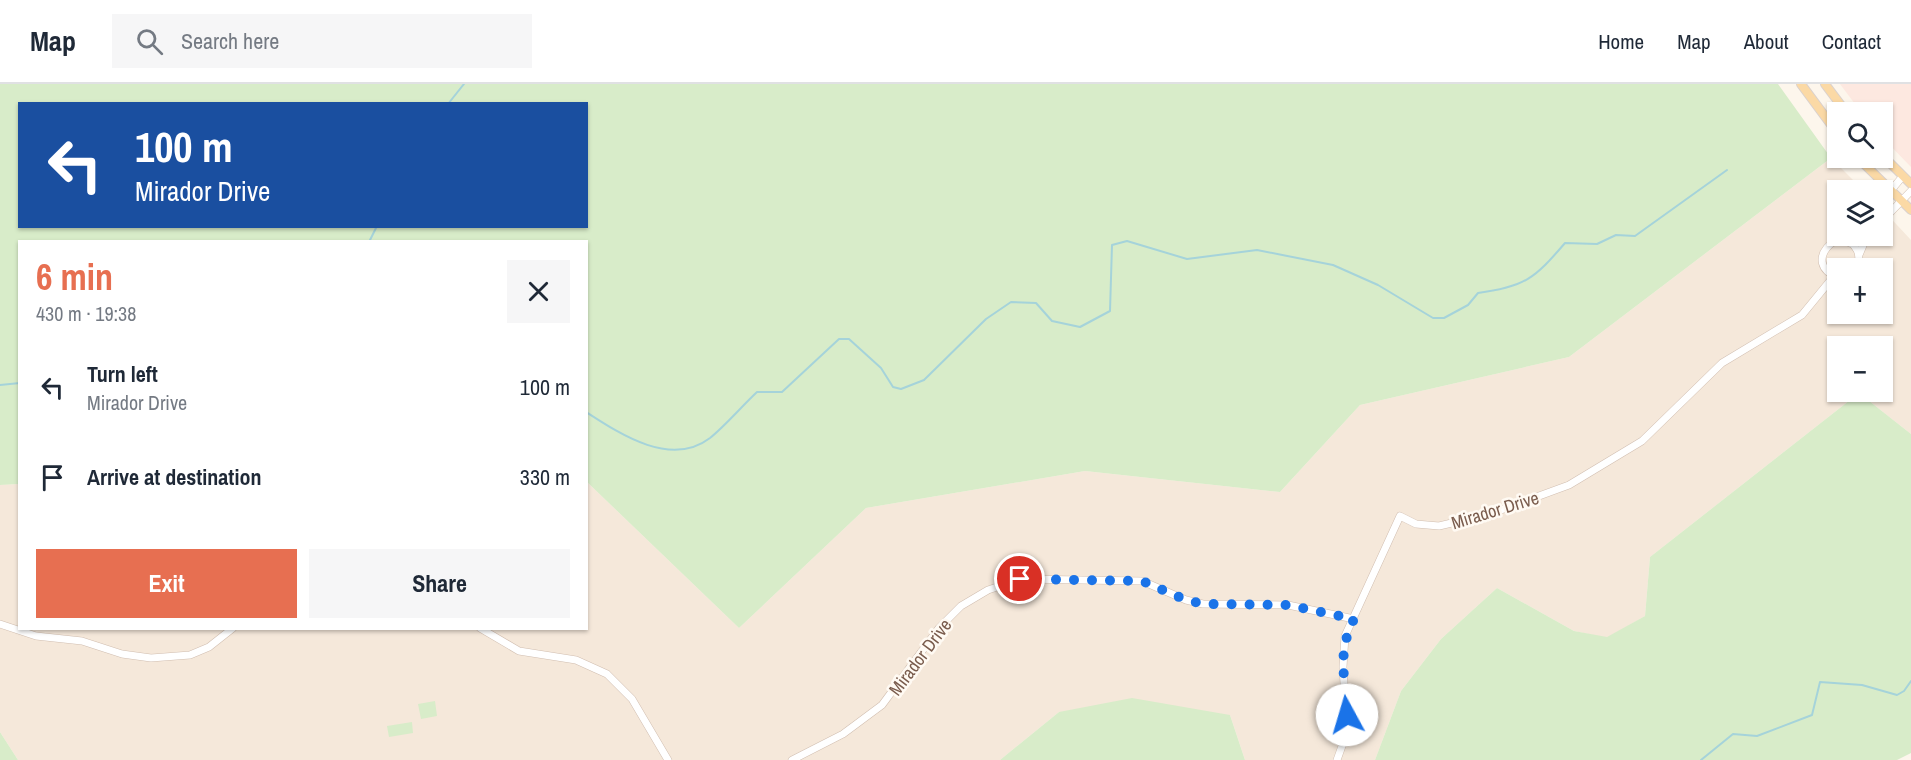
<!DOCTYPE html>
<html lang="en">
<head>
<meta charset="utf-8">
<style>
	:root { --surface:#fff; --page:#f6f6f7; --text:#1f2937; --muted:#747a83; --line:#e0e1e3; --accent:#e76f51 }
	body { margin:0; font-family:"Archivo Narrow",sans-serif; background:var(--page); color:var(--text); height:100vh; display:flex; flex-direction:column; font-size:22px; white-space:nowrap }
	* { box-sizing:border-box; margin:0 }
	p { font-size:20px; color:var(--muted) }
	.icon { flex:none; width:33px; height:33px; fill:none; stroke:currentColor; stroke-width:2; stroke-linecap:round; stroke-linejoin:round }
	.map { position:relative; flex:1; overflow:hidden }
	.details { position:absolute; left:18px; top:156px; width:570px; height:390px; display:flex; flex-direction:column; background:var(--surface); border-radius:0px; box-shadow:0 2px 4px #0004 }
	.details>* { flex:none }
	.banner { position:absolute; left:18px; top:18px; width:570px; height:126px; border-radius:0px; box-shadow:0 2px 4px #0004; background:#1a4fa0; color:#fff; overflow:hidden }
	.tools { position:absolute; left:1827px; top:18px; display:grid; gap:12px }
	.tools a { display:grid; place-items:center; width:66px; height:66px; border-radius:0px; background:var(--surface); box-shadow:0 2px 4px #0004; font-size:30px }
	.pin { position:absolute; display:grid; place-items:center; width:51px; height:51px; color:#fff; margin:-26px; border:3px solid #fff; border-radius:50%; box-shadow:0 2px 6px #0007 }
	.me { position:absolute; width:66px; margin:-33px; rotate:354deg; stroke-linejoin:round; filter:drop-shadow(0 0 4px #0008) }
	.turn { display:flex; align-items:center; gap:21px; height:126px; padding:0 18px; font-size:27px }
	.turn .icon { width:78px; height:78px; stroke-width:2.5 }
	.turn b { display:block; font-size:42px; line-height:51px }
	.round { display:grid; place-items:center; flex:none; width:63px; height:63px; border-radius:0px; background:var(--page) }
	.headline { display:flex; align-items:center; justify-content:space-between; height:102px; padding:0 18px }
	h1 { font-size:36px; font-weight:700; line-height:45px; color:var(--accent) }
	.cta { display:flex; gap:12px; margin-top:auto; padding:12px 18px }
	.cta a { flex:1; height:69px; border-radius:0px; background:var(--accent); color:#fff; font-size:24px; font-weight:700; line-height:69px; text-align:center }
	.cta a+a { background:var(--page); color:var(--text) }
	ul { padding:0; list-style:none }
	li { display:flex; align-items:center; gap:18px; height:90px; padding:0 18px }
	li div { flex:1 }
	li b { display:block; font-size:22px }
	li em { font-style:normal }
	header { display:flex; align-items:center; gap:36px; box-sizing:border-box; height:84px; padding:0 30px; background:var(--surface); border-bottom:2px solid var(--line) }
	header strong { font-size:28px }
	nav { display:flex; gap:33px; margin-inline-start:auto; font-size:21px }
	.search { width:420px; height:54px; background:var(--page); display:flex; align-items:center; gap:15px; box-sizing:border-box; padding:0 21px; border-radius:0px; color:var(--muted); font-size:22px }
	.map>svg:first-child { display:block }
	.residential { fill:#f5e8da; fill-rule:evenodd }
	.commercial { fill:#fde8e0 }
	.green { fill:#d8ecc9; fill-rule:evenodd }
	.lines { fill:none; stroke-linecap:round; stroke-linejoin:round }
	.stream { stroke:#a5d3da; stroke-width:2 }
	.minor-casing { stroke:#d1beb0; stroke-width:8 }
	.major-casing { stroke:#dad1cd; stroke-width:10 }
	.minor { stroke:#fff; stroke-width:7 }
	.major { stroke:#fbd9a5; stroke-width:8 }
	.route { stroke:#1a73e8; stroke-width:10; stroke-dasharray:0 18 }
	.labels { text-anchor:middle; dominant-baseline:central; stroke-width:5; stroke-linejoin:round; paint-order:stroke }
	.street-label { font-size:18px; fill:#7a5c4d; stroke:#fffaf3 }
</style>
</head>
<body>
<header>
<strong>Map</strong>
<div class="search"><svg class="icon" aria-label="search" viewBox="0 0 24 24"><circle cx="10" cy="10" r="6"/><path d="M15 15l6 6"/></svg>Search here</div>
<nav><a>Home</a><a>Map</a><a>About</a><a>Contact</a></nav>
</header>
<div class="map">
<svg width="1911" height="676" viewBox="0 0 1911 676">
	<rect width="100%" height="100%" fill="#fdf6ec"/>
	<path class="residential" d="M1831 74 1863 106H1838V152H1882L1883 126 1911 156V350L1859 309 1650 473 1645 532 1607 554 1574 547 1497 504 1441 555 1401 607 1375 676H1245L1230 631 1059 628 1000 676H18L0 648V401L19 400 20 544H586L587 398 739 544 866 424 1085 387 1280 408 1360 321 1569 273ZM1838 184H1882V230H1838ZM1838 262H1882V308H1838Z"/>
	<path class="commercial" d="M1840 0H1911V83L1883 54 1882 28H1861Z"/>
	<path class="green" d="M0 0H1778L1831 74 1569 273 1360 321 1280 408 1085 387 866 424 739 544 587 398 586 158H20L19 400 0 401ZM20 20H586V142H20Z
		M1859 309 1911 350V669L1897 676H1375L1401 607 1441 555 1497 504 1574 547 1607 553 1645 532 1650 473Z
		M1132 614 1230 631 1245 676H1000L1059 628Z
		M435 617 437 632 421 635 418 620Z
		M412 638 413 649 389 653 387 642Z
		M0 648 18 676H0Z"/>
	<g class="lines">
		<path class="stream" d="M448 20 464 0
			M369 158 377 142
			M0 301 20 299
			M586 328C620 350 671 384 710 354 726 341 741 323 757 308H782L839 255H849L881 284 893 303 901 305 924 296 986 235 1011 218 1036 219 1052 237 1080 243 1110 227 1112 161 1127 157 1187 175 1257 166 1333 181 1378 201 1433 234H1444L1468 221 1478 209C1525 203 1535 194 1565 159L1597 160 1616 151 1635 152 1727 86
			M1701 676 1733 650 1757 652 1812 631 1820 598 1862 601 1897 611 1904 607 1911 597"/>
		<g class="minor-casing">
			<path id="minor" d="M1882 117 1903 92
				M1882 137 1911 107
				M1850 159 1867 152
				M1859 171 1867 152
				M1838 193C1800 181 1840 136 1857 166 1860 172 1859 178 1857 184
				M0 540 36 552 82 557 122 570 151 574 190 571 209 563 233 544
				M480 544 519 567 576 576 607 590 632 615 668 676
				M792 676 843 650 882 621 939 544 961 522 988 506 1021 495 1142 497 1186 516 1203 520 1288 521 1354 535
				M1337 676 1347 648 1343 583 1345 552 1400 432 1416 440 1439 442 1490 430 1569 401 1642 357 1722 279 1802 231 1834 192"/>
		</g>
		<g class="major-casing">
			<path id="major" d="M1801 0 1838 50
				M1825 0 1846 28
				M1882 71 1911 100
				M1858 74 1911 126"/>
		</g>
		<use href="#minor" class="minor"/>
		<use href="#major" class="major"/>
	</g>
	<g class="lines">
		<path class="route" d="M1020 495 1142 497 1186 516 1203 520 1288 521 1354 535C1336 571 1346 594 1347 631"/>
	</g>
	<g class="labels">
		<g class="street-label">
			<text transform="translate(1495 426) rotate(-17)">Mirador Drive</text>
			<text transform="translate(920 573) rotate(-53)">Mirador Drive</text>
		</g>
	</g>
</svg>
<div class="tools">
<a><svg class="icon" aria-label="search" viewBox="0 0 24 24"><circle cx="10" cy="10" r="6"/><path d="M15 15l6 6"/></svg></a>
<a><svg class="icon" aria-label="layers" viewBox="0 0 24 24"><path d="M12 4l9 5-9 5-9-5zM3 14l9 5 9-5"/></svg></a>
<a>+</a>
<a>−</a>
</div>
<div class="pin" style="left:1020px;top:495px;background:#d93025"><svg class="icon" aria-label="arrive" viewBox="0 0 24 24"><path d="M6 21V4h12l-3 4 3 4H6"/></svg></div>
<svg class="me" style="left:1347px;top:631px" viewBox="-20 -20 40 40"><circle r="19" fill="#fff"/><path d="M0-13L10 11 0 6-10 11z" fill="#1a73e8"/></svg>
<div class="banner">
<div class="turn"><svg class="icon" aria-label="left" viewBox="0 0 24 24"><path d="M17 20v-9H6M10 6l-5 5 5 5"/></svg><div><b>100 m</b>Mirador Drive</div></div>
</div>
<section class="details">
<div class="headline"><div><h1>6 min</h1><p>430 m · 19:38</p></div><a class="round"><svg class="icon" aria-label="close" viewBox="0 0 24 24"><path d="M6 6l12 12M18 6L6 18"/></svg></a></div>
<ul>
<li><svg class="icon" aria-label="left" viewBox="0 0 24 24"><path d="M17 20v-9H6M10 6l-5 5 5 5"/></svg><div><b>Turn left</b><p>Mirador Drive</p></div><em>100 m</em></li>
<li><svg class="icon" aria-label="arrive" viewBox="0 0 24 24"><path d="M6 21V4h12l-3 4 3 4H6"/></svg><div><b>Arrive at destination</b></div><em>330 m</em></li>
</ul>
<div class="cta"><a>Exit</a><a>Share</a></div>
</section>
</div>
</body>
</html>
